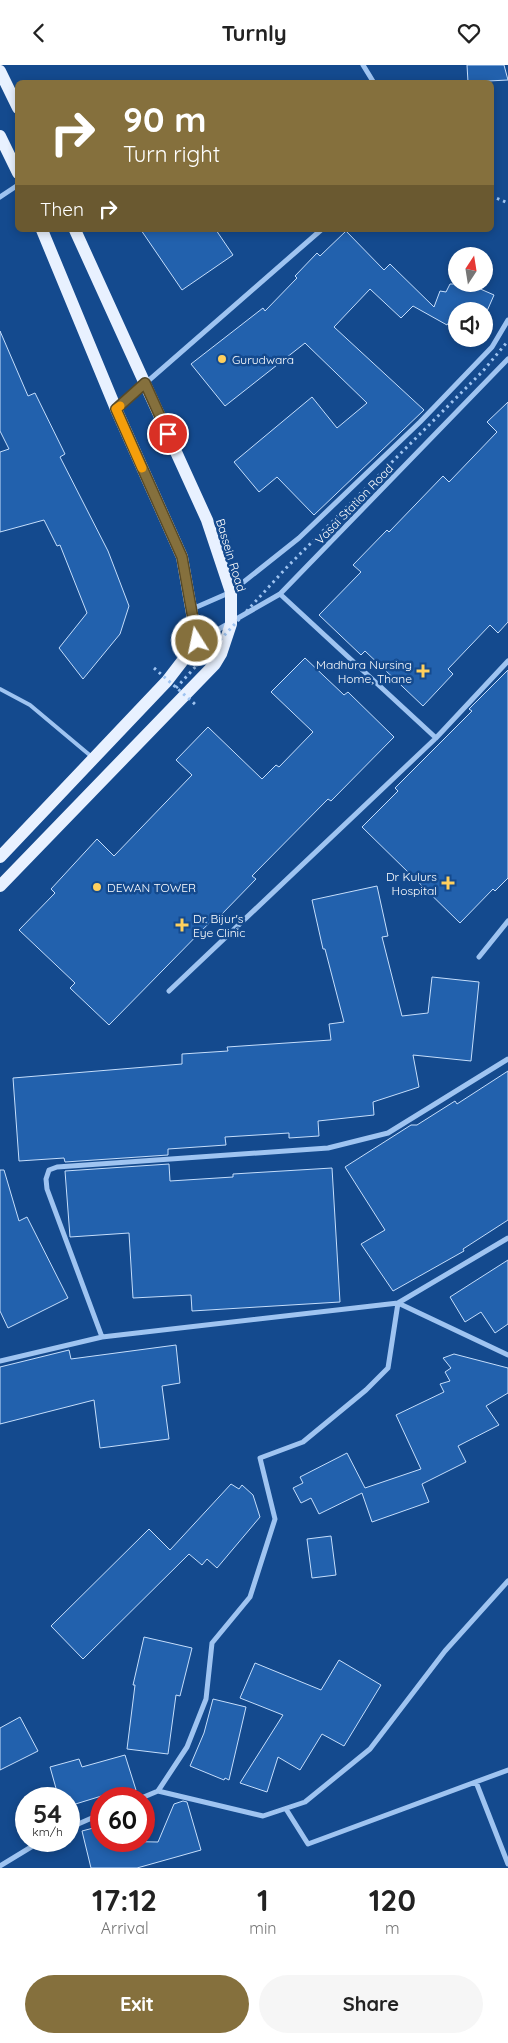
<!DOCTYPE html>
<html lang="en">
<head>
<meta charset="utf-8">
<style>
	:root { --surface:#fff; --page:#f6f6f6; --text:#222; --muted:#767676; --accent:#85703d }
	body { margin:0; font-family:Quicksand,sans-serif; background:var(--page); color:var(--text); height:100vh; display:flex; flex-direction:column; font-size:19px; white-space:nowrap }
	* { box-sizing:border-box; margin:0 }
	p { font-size:16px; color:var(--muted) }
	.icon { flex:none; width:28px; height:28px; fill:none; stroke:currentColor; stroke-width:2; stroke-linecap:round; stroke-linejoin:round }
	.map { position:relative; height:1803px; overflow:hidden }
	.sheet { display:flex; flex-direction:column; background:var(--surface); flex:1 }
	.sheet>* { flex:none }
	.guide { position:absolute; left:15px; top:15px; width:479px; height:152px; border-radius:8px; box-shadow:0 2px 8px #0003; background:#85703d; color:#fff; overflow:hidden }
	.needle { width:32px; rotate:12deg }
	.tools { position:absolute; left:448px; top:182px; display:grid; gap:10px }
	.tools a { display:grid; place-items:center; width:45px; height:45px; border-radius:50%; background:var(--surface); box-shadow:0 2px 8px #0003; font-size:25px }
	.speed { position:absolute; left:15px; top:1722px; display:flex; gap:10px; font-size:25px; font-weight:700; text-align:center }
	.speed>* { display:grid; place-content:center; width:65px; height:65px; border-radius:50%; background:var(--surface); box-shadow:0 2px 8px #0003; line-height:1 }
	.speed small { font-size:12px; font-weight:400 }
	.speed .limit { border:8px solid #d22; background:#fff; color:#111 }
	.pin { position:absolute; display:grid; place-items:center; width:42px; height:42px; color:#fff; margin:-21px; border:2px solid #fff; border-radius:50%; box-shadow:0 1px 5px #0007 }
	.me { position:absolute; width:55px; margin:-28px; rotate:350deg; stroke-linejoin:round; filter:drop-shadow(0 0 4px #0008) }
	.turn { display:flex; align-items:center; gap:18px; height:105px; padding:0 25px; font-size:22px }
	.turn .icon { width:65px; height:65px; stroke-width:2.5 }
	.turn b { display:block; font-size:35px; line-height:42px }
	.then { display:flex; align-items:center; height:48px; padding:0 25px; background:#0003; gap:10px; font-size:19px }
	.eta { display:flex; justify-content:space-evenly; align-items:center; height:85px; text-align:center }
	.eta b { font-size:30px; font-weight:700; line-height:35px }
	.button { display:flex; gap:10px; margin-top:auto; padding:10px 25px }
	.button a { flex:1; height:58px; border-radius:30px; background:var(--accent); color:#fff; font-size:20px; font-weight:700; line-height:58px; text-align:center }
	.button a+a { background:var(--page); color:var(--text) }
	header { display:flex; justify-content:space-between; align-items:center; height:65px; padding:0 25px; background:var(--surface); font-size:22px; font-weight:700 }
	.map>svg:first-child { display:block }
	.building { fill:#2261ad; stroke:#c5defc }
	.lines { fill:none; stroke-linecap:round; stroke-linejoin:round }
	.path { stroke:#9fc4f1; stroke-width:3; stroke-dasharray:2.5 4; stroke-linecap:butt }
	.service { stroke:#9fc4f1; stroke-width:4 }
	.minor { stroke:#9fc4f1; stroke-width:5 }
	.primary { stroke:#e8f1ff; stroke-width:12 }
	.path-bridge { stroke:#9fc4f1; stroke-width:3; stroke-dasharray:2.5 4; stroke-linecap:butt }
	.route-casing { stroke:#564928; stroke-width:12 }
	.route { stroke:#85703d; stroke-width:9 }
	.slow { stroke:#f59e0b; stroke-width:9 }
	.poi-dot { fill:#ffd05e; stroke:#144a8e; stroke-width:2 }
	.labels { text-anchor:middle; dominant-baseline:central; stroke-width:5; stroke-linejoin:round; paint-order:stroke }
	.poi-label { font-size:12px; fill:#fff; stroke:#144a8e; text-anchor:start }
	.street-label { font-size:12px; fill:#fff; stroke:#144a8e }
</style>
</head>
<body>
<header><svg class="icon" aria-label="back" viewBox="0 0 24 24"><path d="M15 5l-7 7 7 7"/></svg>Turnly<svg class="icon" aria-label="heart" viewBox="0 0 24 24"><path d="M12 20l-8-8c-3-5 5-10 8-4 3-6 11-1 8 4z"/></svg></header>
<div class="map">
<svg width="508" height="1803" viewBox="0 0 508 1803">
	<rect width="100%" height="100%" fill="#144a8e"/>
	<path class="building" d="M467 0H504L508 15 468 17Z
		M141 165H216L233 190 182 225Z
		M346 166 384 205 390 199 434 242 440 226 446 227 450 219H469L494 230 487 246H456L447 260 413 241 401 253 370 224 334 262 424 345 314 450 277 412 259 427 234 397 312 332 337 363 367 338 305 278 225 341 191 299 263 243 265 246 297 213 295 211 317 188 320 191Z
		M0 266 28 331 35 328 65 389 60 392 108 486 129 541 120 569 83 614 59 583 87 548 60 480 57 481 44 455 0 467V387L9 384 0 366Z
		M508 337V557L498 568 490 560 448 604 453 609 423 641 365 586 361 590 319 550 361 507 353 500 387 465 389 467 443 411 449 417 497 367 487 357Z
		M305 593 344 630 348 627 394 672 331 736 328 734 252 811 256 814 220 851 218 849 109 960 70 923 75 918 19 865 55 828 51 824 97 774 114 791 192 710 176 695 208 662 262 714 276 700 279 702 313 667 271 627Z
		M508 605V813L495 826 493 824 460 858 362 762 398 726 395 723 472 646 469 644Z
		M377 821 388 871 382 872 402 951 428 948 432 912 479 917 471 996 413 990 419 1022 373 1037 374 1050 318 1056 319 1071 289 1073V1068L225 1072 226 1080 168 1084V1090L65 1097 64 1093 19 1096 13 1013 182 999V989L228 986 227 982 331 975 329 959 344 957 325 884H323L312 835Z
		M508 1006V1155L463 1184 464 1186 393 1226 361 1179 385 1165 345 1102 411 1060H417L455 1036 457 1039Z
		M169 1099 170 1116 233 1112V1109L332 1103 340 1237 192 1246 191 1230 133 1233 129 1168 70 1172 65 1106Z
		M0 1105H4L19 1156 27 1152 68 1233 8 1263 0 1246Z
		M508 1195V1259L495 1268 481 1247 465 1257 450 1232Z
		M176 1280 180 1318 162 1321 169 1374 100 1383 94 1335 0 1359V1302L69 1285 71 1294Z
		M454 1289 508 1303V1328L486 1341 499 1360 458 1381 466 1397 422 1419 429 1437 372 1457 362 1428 319 1449 311 1433 301 1438 293 1423 303 1418 300 1412 347 1388 365 1423 421 1404 396 1350 444 1327 440 1319 450 1316 445 1307 451 1303 443 1293Z
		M231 1419 239 1424 242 1420 253 1430 260 1452 217 1503 207 1494 202 1500 189 1489 83 1594 51 1561 149 1464 170 1485Z
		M331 1471 336 1510 312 1513 307 1474Z
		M144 1572 192 1583 180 1631 176 1630 168 1689 127 1684 135 1620H133Z
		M339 1595 381 1620 344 1681 322 1669 300 1705 278 1692 267 1727 240 1718 283 1650 240 1633 255 1598 321 1625Z
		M213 1634 246 1642 229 1715 225 1713 224 1715 190 1701 204 1668Z
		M20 1652 38 1686 0 1705V1663Z
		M125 1690 136 1725 109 1733 108 1729 69 1741V1734H59L50 1702 79 1694 82 1702Z
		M183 1736 187 1737 201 1785 137 1803H91L82 1766 101 1761V1776L158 1777 174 1739Z"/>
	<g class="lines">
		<path class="path" d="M491 131 508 138"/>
		<path class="service" d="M0 624 30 640 92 692"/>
		<path class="minor" d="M363 0 374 18
			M0 132 18 120
			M116 344 321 165
			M280 529 436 673
			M192 544 231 527 299 473 420 357 492 282 508 255
			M198 576 280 529 508 294
			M479 892 508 856
			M169 926 436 673 508 596
			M102 1272 47 1124 46 1114 49 1105 57 1102 328 1083 388 1068 508 994
			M0 1296 102 1272 398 1238 508 1173
			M476 1717 508 1799
			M158 1726 263 1751 305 1737 370 1684 445 1586 508 1516
			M139 1734 158 1726 187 1682 206 1634 212 1578 250 1532 275 1454 260 1393 303 1377 366 1325 388 1303 398 1238 508 1290
			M286 1744 308 1779 508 1705
			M69 1763 101 1749
			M0 1801 41 1776"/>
		<path class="primary" d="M0 6 18 43
			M0 71 18 108
			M0 792 167 616 197 577 182 492 116 344 42 165
			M0 821 215 599 221 589 231 559V527L207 455 75 165"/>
		<path class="path-bridge" d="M154 603 196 640
			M176 623 288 501 483 306 508 276"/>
	</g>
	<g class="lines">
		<g class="route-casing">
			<path id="route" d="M168 369 145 318 116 344 182 492 197 576"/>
		</g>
		<use href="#route" class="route"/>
		<path class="slow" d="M120 341 116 344 142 403"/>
	</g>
	<g class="poi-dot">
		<circle cx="222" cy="294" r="5"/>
		<path d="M420.5 598.5h5v5h5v5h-5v5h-5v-5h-5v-5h5z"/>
		<path d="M445.5 810.5h5v5h5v5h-5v5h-5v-5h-5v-5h5z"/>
		<circle cx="97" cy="822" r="5"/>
		<path d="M179.5 852.5h5v5h5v5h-5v5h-5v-5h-5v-5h5z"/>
	</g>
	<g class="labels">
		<g class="poi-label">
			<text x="232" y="294">Gurudwara</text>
			<text x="412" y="599" text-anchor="end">Madhura Nursing<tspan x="412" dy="14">Home, Thane</tspan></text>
			<text x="437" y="811" text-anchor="end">Dr Kulurs<tspan x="437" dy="14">Hospital</tspan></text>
			<text x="107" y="822">DEWAN TOWER</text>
			<text x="193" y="853">Dr. Bijur's<tspan x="193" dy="14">Eye Clinic</tspan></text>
		</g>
		<g class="street-label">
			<text transform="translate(354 439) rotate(-46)">Vasai Station Road</text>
			<text transform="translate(231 490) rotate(73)">Bassein Road</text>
		</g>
	</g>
</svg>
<div class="tools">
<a><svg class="needle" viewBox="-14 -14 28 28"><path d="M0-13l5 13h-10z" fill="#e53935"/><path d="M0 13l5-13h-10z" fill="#767676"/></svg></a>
<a><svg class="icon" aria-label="sound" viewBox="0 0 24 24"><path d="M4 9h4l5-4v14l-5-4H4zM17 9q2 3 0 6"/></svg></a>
</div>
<div class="speed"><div>54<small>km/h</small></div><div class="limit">60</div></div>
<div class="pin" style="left:168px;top:369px;background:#d93025"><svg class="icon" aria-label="arrive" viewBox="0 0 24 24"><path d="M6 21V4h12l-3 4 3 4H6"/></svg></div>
<svg class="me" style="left:197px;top:576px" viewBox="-20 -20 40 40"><circle r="17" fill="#85703d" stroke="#fff" stroke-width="3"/><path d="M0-11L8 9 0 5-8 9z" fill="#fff"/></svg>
<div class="guide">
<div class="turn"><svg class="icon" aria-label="right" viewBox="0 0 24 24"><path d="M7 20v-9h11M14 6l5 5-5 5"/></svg><div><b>90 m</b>Turn right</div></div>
<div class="then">Then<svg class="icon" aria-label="right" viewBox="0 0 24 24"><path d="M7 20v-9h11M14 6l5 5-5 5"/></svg></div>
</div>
</div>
<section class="sheet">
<div class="eta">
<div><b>17:12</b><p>Arrival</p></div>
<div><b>1</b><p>min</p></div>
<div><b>120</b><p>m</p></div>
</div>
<div class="button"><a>Exit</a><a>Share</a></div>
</section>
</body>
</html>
